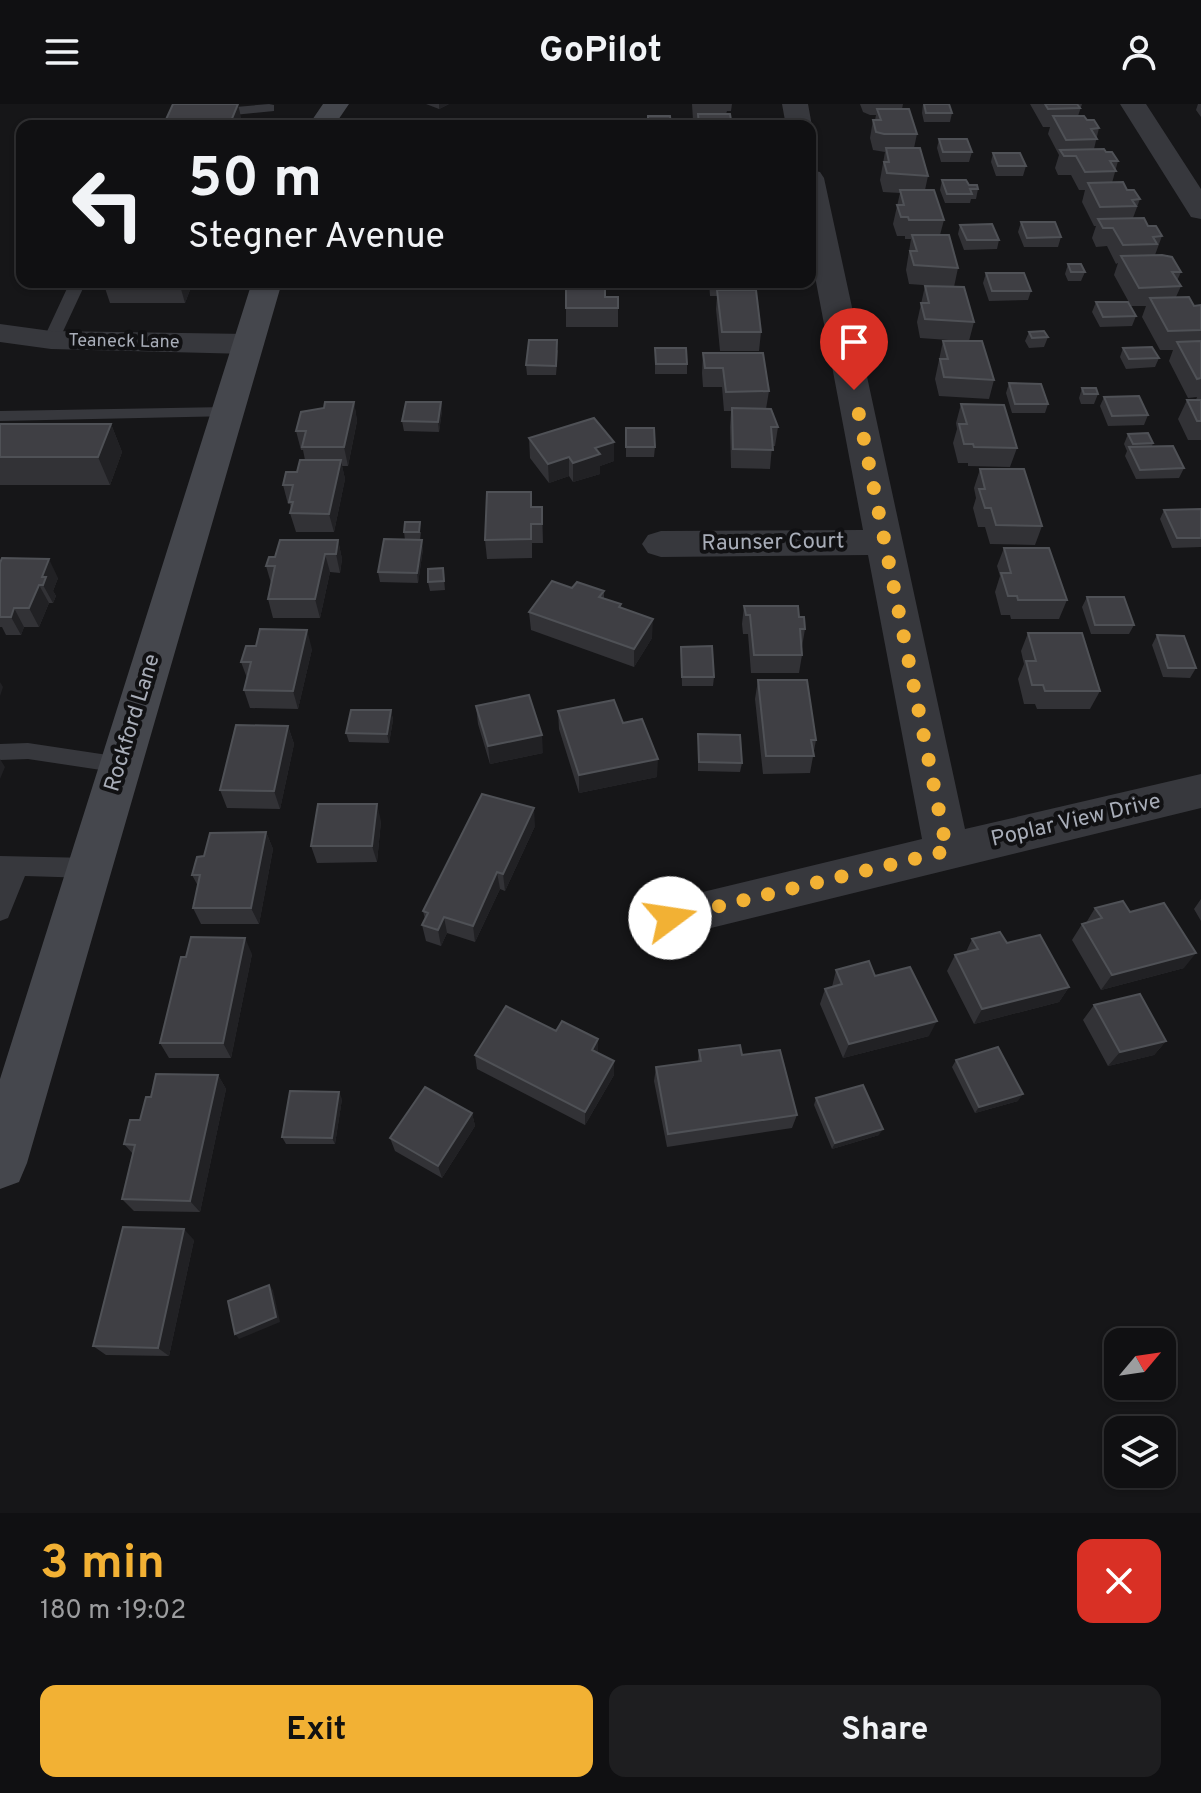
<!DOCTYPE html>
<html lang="en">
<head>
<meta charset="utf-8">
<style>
	:root { --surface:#101012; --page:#1e1e20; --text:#f1f3f6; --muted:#9c9d9f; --line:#303032; --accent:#f2b134 }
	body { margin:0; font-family:Overpass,sans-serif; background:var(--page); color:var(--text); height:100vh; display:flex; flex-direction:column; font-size:30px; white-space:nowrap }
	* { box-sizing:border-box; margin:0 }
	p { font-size:26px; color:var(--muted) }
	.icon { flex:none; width:44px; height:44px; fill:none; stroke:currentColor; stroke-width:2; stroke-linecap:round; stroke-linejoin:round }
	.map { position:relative; height:1409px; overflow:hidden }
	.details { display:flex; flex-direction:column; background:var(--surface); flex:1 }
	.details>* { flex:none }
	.top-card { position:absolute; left:16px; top:16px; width:800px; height:168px; border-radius:16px; box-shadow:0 2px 6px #0004,0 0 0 2px var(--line); background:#101012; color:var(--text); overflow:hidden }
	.needle { width:52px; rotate:61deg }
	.fabs { position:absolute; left:1104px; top:1224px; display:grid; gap:16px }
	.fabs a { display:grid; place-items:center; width:72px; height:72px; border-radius:16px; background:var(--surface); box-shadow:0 2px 6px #0004,0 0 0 2px var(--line); font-size:40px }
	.pin { position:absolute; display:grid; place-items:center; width:68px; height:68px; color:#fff; margin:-82px -34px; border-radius:50% 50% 50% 0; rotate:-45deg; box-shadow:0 0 8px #0007 }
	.pin .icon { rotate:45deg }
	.me { position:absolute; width:88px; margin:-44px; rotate:76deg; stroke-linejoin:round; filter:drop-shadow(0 0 6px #0008) }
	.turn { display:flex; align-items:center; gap:28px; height:168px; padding:0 40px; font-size:36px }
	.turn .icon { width:104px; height:104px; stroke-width:2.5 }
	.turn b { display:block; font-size:56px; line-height:68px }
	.round { display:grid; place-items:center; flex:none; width:84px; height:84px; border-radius:16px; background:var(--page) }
	.headline { display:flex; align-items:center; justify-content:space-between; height:136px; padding:0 40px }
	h1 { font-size:48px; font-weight:700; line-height:60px; color:var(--accent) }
	.primary-button { display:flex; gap:16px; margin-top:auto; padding:16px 40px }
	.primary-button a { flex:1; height:92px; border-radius:16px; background:var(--accent); color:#111; font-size:32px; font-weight:700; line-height:92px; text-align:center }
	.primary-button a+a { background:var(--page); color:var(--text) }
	header { display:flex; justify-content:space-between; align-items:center; height:104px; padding:0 40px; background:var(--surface); font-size:36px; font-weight:700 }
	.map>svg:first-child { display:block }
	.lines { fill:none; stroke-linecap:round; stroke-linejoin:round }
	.lane { fill:#37383d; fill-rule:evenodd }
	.street { fill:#37383d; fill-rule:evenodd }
	.secondary { fill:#45474d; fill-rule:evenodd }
	.wall { fill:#323236 }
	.shaded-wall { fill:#212124 }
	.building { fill:#3f3f44; stroke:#4f5156; stroke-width:2 }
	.route { stroke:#f2b134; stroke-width:14; stroke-dasharray:0 25.2 }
	.labels { text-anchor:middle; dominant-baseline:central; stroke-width:8; stroke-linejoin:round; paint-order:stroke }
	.far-street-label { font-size:18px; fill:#a8adb8; stroke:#111113 }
	.street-label { font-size:22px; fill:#a8adb8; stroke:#111113 }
</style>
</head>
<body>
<header><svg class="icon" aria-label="menu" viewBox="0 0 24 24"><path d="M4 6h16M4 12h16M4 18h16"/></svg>GoPilot<svg class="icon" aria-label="person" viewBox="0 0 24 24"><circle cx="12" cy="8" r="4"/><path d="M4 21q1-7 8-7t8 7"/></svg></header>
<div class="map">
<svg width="1201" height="1409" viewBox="0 0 1201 1409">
	<rect width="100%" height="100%" fill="#161618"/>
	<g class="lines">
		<path class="lane" d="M269 0 274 1V7L214 13 184 22H164L213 5Z
			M70 178H86L59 236 51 241 45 239 43 236Z
			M227 303 233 304 235 308 233 312 0 317V307Z
			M28 639 121 653 129 655 132 661 129 667 121 669 28 655 0 656V640Z
			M0 752 90 754 98 757 101 764 98 771 90 774 25 772 8 814 0 817Z"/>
		<path class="street" d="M782 0H808L812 22 810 25V22H786Z
			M1120 0H1146L1201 85V115L1191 113Z
			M810 66 820 68 824 74 965 725 1201 670V704L670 834 653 828 647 814 653 800 922 735 868 451 661 453 648 449 642 440 648 431 661 427 863 426 810 146Z
			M0 220 51 227 248 230 259 233 264 240 259 247 248 250 51 245 0 238Z"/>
		<path class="secondary" d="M323 0H349L334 22H308Z
			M252 178H282L27 1059 19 1078 0 1085V975Z"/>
	</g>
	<path class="wall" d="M426 0H449L439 5Z
		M692 0H732L731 7H727L726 10 732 22H697V16H693Z
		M860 0H903L902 5 917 30 914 44 928 72 925 86 944 116 940 131 958 164 954 183 974 218 969 237 994 276 989 295 939 292 935 275 943 237H962L920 234 917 218 925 182 950 183 909 180 906 166 911 135H905V132H897L893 120 900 89 883 88 880 76 885 48 873 46 870 34 873 16H875L876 11H870L863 8Z
		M923 0 952 9 950 18H924L922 9Z
		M1030 0H1082L1078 12 1099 24 1094 45 1106 48 1118 57 1112 79 1127 86 1140 95 1133 114 1148 122 1162 132 1155 151 1181 168 1177 177 1181 182 1176 193 1194 202 1201 201V336H1188L1178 315 1187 296H1196L1197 293 1188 294 1169 257 1173 246H1160L1142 213 1146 202H1131L1114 171 1118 159 1116 160 1107 142 1096 143 1092 134 1096 122H1094L1082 98 1085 86H1079L1071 71H1058L1055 64 1059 51 1048 30 1050 23H1043Z
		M1198 0H1201V13L1196 6Z
		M939 35 972 48 969 58H941L937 44Z
		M993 49 1026 62 1023 72H996L991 58Z
		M942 76 969 81 978 85 976 95H971L970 99H945L940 86Z
		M1021 118 1061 133 1058 143H1024L1018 128Z
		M960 121 999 136 997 145 964 146 958 130Z
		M1068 160 1085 168 1081 177H1068L1065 170Z
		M986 169 1031 187 1028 196 989 197 983 179Z
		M103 178H193L185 199H110Z
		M709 178H757L756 185 749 186 761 228 759 247H720L716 205 717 192H710Z
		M605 193H618V223H566V204Z
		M1096 198 1136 212 1132 222 1100 223 1092 208Z
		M1029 228 1048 233 1044 243 1029 244 1025 237Z
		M655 244 687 260V270H655Z
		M1123 244 1159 254 1155 263 1126 265 1120 253Z
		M558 246 556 271H527L526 261Z
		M703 249 769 287 766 305 778 323 775 342H772L770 365 731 364 730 323 731 307H724L722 283H703L702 269Z
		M1009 279 1048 300 1045 309H1012L1006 289Z
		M1082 284 1098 290 1094 300H1081L1079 294Z
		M1104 293 1148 311 1144 321 1108 322 1100 302Z
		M354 298 357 317 348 362H342L345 375 334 428H296L290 409 291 405 290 400H288L283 381 297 368 305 356 303 346H301L296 327Z
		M441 298 442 307 439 328 404 327 402 317Z
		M961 300 1017 344 1010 363 968 362V359H958L953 339 957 325 956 319Z
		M0 320H111L122 348 110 381H0Z
		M626 324 655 343 654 353H626Z
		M1128 330 1153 339 1152 342 1184 364 1179 374 1136 375 1125 352 1127 347 1124 340Z
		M529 334 614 338V357L600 362V370L573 378 569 372 549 379 530 354Z
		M980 365 1042 422 1035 441 990 440 985 423H978L973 404 976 394 974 384Z
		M532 403H542L543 439H532V454L487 455 485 436Z
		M1201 405V443L1172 444 1160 415 1164 406Z
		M404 428H421L420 436 423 445 418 479 380 478 378 468 405 436Z
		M338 436 342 455 340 469 330 468 320 514H273L268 495 271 479 266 462 275 453Z
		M1004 444 1067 496 1059 515H1011L1010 511H1001L995 488 1000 472 997 462Z
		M0 459 58 474 53 487 56 492 53 499H49L39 523H24L21 531H6L2 523H0Z
		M443 464 445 486 430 487 428 478Z
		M572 484 604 487V495L621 500 620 504 652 534 634 563 531 526 529 508Z
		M1087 493 1134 521 1129 530H1091L1082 503Z
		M744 502 799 513 805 525 802 543V551L799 569H751L748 530H743L742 520Z
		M1028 529 1100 587 1090 605H1037L1035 600H1024L1018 575 1024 560 1021 547Z
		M1157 531 1196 564 1190 574 1163 573 1152 541Z
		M681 543 714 573 713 582H682Z
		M312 545 298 605 250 604 244 586 247 574 241 558Z
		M758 576 816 636 810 669 763 670 755 595Z
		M476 602 543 649 490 660 478 620Z
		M391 606 393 616 389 639 349 638 346 629Z
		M558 607 623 619 657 673 579 689 559 625Z
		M288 622 294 640 280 705 227 704 220 686Z
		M698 630 742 659 740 668 698 667Z
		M381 717 377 758 317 759 311 742Z
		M535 722 505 787 500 785 475 838 447 829 441 842 426 837 422 821 425 815 423 807Z
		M266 728 273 745 259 820H201L193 804 198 782 192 771 204 752Z
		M1201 795V817L1194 805Z
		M1095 804 1130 808 1184 864 1101 886 1072 836 1082 820 1086 819Z
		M972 835 1069 883 1059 898 974 920 947 867 955 851 966 848Z
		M252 850 231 954H169L160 939Z
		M836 866 875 872 929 932 843 954 820 900 825 885 832 883Z
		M1094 901 1166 937 1154 951 1108 962 1083 916Z
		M556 927 598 935V949L614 971 585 1021 477 965 475 951Z
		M699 946 742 951 797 1011 792 1024 667 1043 654 977 656 963 698 957Z
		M956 956 1018 997 975 1009 952 963Z
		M218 971 226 985 200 1108 134 1107 122 1095 133 1050 124 1040 140 1016 151 993Z
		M816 994 879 1031 832 1045 814 1001Z
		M342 995 335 1040H286L282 1033Z
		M472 1009 475 1022 442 1074 395 1047 390 1034Z
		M194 1136 169 1252 106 1251 93 1242Z"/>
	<path class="shaded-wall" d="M238 0 243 22H229Z
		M439 0H449L439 5Z
		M179 178H193L185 199Z
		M354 298 357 317 348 362 344 343Z
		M441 298 442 307 439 328 438 318Z
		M111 320 122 348 110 381 98 353Z
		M614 338V357L600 362V370L573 378V359L595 344Z
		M569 353V372L549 379 548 360Z
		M341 356 345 375 334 428 329 410Z
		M338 436 342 455 340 469 336 450Z
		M422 436 423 445 418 479 417 469Z
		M325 450 330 468 320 514 315 495Z
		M49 455 58 474 53 487 56 492 53 499 43 481 42 473Z
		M39 481 49 499 39 523 29 504Z
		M14 504 24 523 21 531 11 513Z
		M653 515 652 534 634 563V545Z
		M307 526 312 545 298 605 293 587Z
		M0 578 3 583 0 592Z
		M391 606 393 616 389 639 387 630Z
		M288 622 294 640 280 705 274 687Z
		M542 631 543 649 490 660 488 642Z
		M0 655 5 663 0 675Z
		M658 655 657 673 579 689V671Z
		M377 700 381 717 377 758 372 742Z
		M534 704 535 722 505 787 503 770Z
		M266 728 273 745 259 820 251 804Z
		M497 768 500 785 475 838 473 822Z
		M444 813 447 829 441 842 438 826Z
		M245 834 252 850 231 954 223 939Z
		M1196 849 1184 864 1101 886 1112 871Z
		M1069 883 1059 898 974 920 982 905Z
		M937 917 929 932 843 954 849 940Z
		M598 935V950L592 946Z
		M1166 937 1154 951 1108 962 1120 948Z
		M614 957V971L585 1021V1008Z
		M218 971 226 985 200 1108 190 1097Z
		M339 988 342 995 335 1040 332 1034Z
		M1023 990 1018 997 975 1009 979 1003Z
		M472 1009 475 1022 442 1074 438 1062Z
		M883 1025 879 1031 832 1045 835 1039Z
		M184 1125 194 1136 169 1252 158 1244Z
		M269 1181 273 1186 280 1218 239 1235 235 1230Z"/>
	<path class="building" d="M173 0H238L229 22H163Z
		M924 0H949L952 9H926Z
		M1045 0H1077L1080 4 1048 5Z
		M877 5H909L917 30H884L876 28 873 16H881Z
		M698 10H730L732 22H699Z
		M648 12H670L671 22H648Z
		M1053 12H1084L1087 16H1094L1099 24 1091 25 1097 35 1066 36Z
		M939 35H967L972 48H943Z
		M886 44H920L928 72 887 69 884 58H889Z
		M1104 45 1106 48H1112L1118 57H1110L1116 67 1085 68 1076 52H1064L1060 46Z
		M993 49H1020L1026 62H998Z
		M942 76H966L969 81H977L978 85H970L972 90H947Z
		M1123 78 1127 86H1134L1140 95 1132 96 1136 102 1100 103 1088 79Z
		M900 86H934L944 116H909L908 113H901L897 101H904Z
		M1144 114 1148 122H1156L1162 132 1153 133 1157 140 1123 141 1113 124H1103L1098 115Z
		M1021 118H1055L1061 133 1027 134Z
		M992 120 999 136H967L960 121Z
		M912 131H949L958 164 914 161 910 147H917Z
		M1162 151 1172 153 1181 168H1172L1181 182 1139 184 1121 152Z
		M1068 160H1081L1085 168H1071Z
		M986 169H1024L1031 187H992Z
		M605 178V193H618V204H566V179Z
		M925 182 964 183 974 218 925 215 921 199H929Z
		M717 186H756L761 228H722Z
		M1189 193 1194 202 1201 201V226L1168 227 1150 194Z
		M1096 198H1128L1136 212 1103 213Z
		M1044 227 1048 233 1032 234 1029 228Z
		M529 236H557L556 262 526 261Z
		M943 237H982L994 276 944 273 940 255H948Z
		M1201 237V274L1197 275 1177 238Z
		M1152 243 1159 254 1129 255 1123 244Z
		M655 244H686L687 260H656Z
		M703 249H763L769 287 726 288 723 264H705Z
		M1009 279 1041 280 1048 300H1015Z
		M1082 284H1096L1098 290H1084Z
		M1139 292 1148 311 1112 312 1104 293Z
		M1187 296H1201V317H1197Z
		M325 298H354L344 343H302L306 327H296L301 308 324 304Z
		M406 298H441L438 318 402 317Z
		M961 300 1004 301 1017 344 974 343 973 340H964L959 320H967Z
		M732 304 771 305 778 323H771L773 346 733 345Z
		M594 314 614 338 595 344 600 350 573 359 569 353 548 360 529 334Z
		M0 320H111L98 353H0Z
		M626 324H654L655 343H626Z
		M1148 329 1153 339 1133 340 1128 330Z
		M1173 342 1184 364 1140 366 1129 343Z
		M300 356H341L329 410 290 409 293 398H289L293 381H283L286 368H297Z
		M980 365H1024L1042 422 996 421 991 404H985L979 385H985Z
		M487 388H531V403H542V420H531V435L485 436Z
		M1201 405V434H1177L1164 406Z
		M405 418H420L419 428H404Z
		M384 435 422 436 417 469 378 468Z
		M280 436H338L336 450H325L315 495H268L275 462H266L269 453H275Z
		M1004 444H1049L1067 496H1018L1017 492H1008L1001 469H1011Z
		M2 454 49 455 42 473H46L43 481H39L29 504H14L11 513H0V459Z
		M443 464 444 477 428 478V465Z
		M552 477 572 484 577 478 604 487 599 493 621 500 619 503 653 515 634 545 529 508Z
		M1087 493H1124L1134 521H1095Z
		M744 502H798L799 513H804L805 525H800L802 551H754L750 511H746Z
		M260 525 307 526 293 587 244 586 251 558H241L246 542H256Z
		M1028 529H1082L1100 587H1045L1043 581H1032L1026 557H1036Z
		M1157 531 1184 532 1196 564H1168Z
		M712 542 714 573H682L681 543Z
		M758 576H807L816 636H811L814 652H766Z
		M529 591 542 631 488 642 476 602Z
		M614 596 623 619 642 615 658 655 579 671 558 607Z
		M351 606H391L387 630 346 629Z
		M236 621 288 622 274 687 220 686Z
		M698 630 740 631 742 659 699 658Z
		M482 690 534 704 503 770 497 768 473 822 444 813 438 826 422 821 428 809 423 807Z
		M318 700H377L372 742H311Z
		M266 728 251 804H193L200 771H192L197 753 204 752 210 729Z
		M1123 797 1130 808 1164 799 1196 849 1112 871 1082 820 1102 814 1095 804Z
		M1000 828 1007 839 1040 831 1069 883 982 905 955 851 978 845 972 835Z
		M191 833 245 834 223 939H160L181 853H186Z
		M869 857 875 872 910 863 937 917 849 940 825 885 842 880 836 866Z
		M1140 890 1166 937 1120 948 1094 901Z
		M506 902 556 927 562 917 598 935 592 946 614 957 585 1008 475 951Z
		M740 941 742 951 780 946 797 1011 668 1030 656 963 701 957 699 946Z
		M998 943 1023 990 979 1003 956 956Z
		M156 970 218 971 190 1097 122 1095 135 1041 124 1040 130 1016H140L146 993H151Z
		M863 981 883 1025 835 1039 816 994Z
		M425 983 472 1009 438 1062 390 1034Z
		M290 987 339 988 332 1034 282 1033Z
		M123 1123 184 1125 158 1244 93 1242Z
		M269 1181 276 1213 235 1230 228 1197Z"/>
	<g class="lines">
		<path class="route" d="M670 814 947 747 854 286"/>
	</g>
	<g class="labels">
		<g class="far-street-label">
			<text transform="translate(124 238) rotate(1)">Teaneck Lane</text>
		</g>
		<g class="street-label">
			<text transform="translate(773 439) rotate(-1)">Raunser Court</text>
			<text transform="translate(133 619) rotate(-73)">Rockford Lane</text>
			<text transform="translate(1076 717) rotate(-13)">Poplar View Drive</text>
		</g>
	</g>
</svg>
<div class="fabs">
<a><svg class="needle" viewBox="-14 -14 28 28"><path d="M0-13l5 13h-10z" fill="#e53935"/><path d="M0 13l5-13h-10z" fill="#9c9d9f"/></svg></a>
<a><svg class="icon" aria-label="layers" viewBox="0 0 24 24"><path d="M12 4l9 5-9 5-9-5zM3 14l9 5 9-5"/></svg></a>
</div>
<div class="pin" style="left:854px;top:286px;background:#d93025"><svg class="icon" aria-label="arrive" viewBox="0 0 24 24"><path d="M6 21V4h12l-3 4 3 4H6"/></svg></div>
<svg class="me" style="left:670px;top:814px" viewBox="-20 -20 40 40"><circle r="19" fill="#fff"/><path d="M0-13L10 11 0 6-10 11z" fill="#f2b134"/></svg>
<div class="top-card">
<div class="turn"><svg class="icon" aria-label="left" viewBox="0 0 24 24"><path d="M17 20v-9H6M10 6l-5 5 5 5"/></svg><div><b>50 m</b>Stegner Avenue</div></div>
</div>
</div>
<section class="details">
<div class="headline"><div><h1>3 min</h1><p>180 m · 19:02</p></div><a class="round" style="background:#d93025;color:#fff"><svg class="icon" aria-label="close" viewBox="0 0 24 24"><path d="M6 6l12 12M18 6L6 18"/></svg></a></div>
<div class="primary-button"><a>Exit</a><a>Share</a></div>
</section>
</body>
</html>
